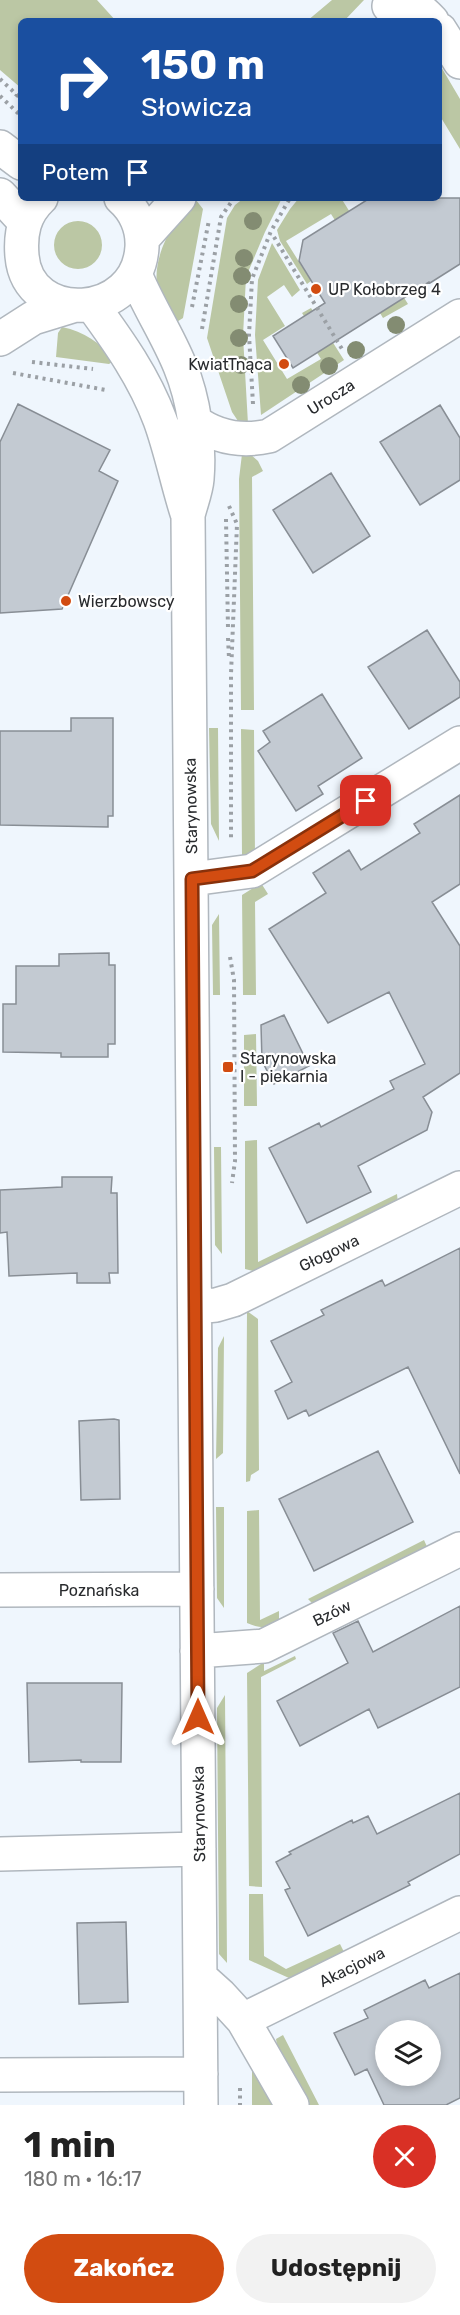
<!DOCTYPE html>
<html lang="pl">
<head>
<meta charset="utf-8">
<style>
	:root { --surface:#fff; --page:#f2f2f2; --text:#222; --muted:#767676; --accent:#d24c11 }
	body { margin:0; font-family:Rubik,sans-serif; background:var(--page); color:var(--text); height:100vh; display:flex; flex-direction:column; font-size:22px; white-space:nowrap }
	* { box-sizing:border-box; margin:0 }
	p { font-size:20px; color:var(--muted) }
	.icon { flex:none; width:33px; height:33px; fill:none; stroke:currentColor; stroke-width:2; stroke-linecap:round; stroke-linejoin:round }
	.map { position:relative; height:2105px; overflow:hidden }
	.details { display:flex; flex-direction:column; background:var(--surface); flex:1 }
	.details>* { flex:none }
	.banner { position:absolute; left:18px; top:18px; width:424px; height:183px; border-radius:9px; box-shadow:0 3px 9px #0003; background:#1a4fa0; color:#fff; overflow:hidden }
	.tools { position:absolute; left:375px; top:2020px; display:grid; gap:12px }
	.tools a { display:grid; place-items:center; width:66px; height:66px; border-radius:50%; background:var(--surface); box-shadow:0 3px 9px #0003; font-size:30px }
	.pin { position:absolute; display:grid; place-items:center; width:51px; height:51px; color:#fff; margin:-26px; border-radius:12px; box-shadow:0 3px 9px #0006 }
	.me { position:absolute; width:66px; margin:-33px; rotate:0deg; stroke-linejoin:round; filter:drop-shadow(0 0 4px #0008) }
	.turn { display:flex; align-items:center; gap:21px; height:126px; padding:0 24px; font-size:27px }
	.turn .icon { width:78px; height:78px; stroke-width:2.5 }
	.turn b { display:block; font-size:42px; line-height:51px }
	.then { display:flex; align-items:center; height:57px; padding:0 24px; background:#0003; gap:12px; font-size:22px }
	.round { display:grid; place-items:center; flex:none; width:63px; height:63px; border-radius:32px; background:var(--page) }
	.overview { display:flex; align-items:center; justify-content:space-between; height:102px; padding:0 24px }
	h1 { font-size:36px; font-weight:700; line-height:45px }
	.primary-button { display:flex; gap:12px; margin-top:auto; padding:12px 24px }
	.primary-button a { flex:1; height:69px; border-radius:36px; background:var(--accent); color:#fff; font-size:24px; font-weight:700; line-height:69px; text-align:center }
	.primary-button a+a { background:var(--page); color:var(--text) }
	.map>svg:first-child { display:block }
	.green { fill:#bbc7a4 }
	.building { fill:#c3cad2; stroke:#888e95; stroke-width:1.5; fill-rule:evenodd }
	.lines { fill:none; stroke-linecap:round; stroke-linejoin:round }
	.minor-casing { stroke:#b0b7be; stroke-width:36 }
	.path { stroke:#9ba0a5; stroke-width:4; stroke-dasharray:3 4.5; stroke-linecap:butt }
	.minor { stroke:#fff; stroke-width:33 }
	.tree { fill:#838c72 }
	.route-casing { stroke:#88310b; stroke-width:15 }
	.route { stroke:#d24c11; stroke-width:10 }
	.poi-dot { fill:#d24c11; stroke:#fff; stroke-width:2 }
	.labels { text-anchor:middle; dominant-baseline:central; stroke-width:4.5; stroke-linejoin:round; paint-order:stroke }
	.poi-label { font-size:16px; fill:#292b2e; stroke:#fff; text-anchor:start }
	.street-label { font-size:16px; fill:#292b2e; stroke:#fff }
</style>
</head>
<body>
<div class="map">
<svg width="460" height="2105" viewBox="0 0 460 2105">
	<rect width="100%" height="100%" fill="#eff6fd"/>
	<path class="green" d="M0 0H97L116 21H21V88L0 70Z
		M332 0H364L344 21H307Z
		M440 65 460 99V149L440 116Z
		M244 198H282L265 232 246 277 243 336 248 424H240L232 412 207 338 227 218 235 205Z
		M299 198H341L408 304 383 318 380 313 390 307 331 214 286 241 311 281 307 284 280 241 277 230 290 209Z
		M196 200 203 209 183 318 172 325C167 312 158 297 157 284 153 255 174 218 196 200Z
		M54 245a24 24 0 1 1 48 0a24 24 0 1 1-48 0Z
		M272 243 300 290 292 297 284 285 267 297 285 326 263 340 287 379 321 359 314 348 321 343 302 313 311 308 344 360 261 415 255 335 258 280Z
		M62 327C85 332 99 342 115 360L109 364 56 357 58 333Z
		M242 454H250L258 461 263 471 252 477 254 710H241L239 479Z
		M209 728H218L219 841 211 824Z
		M241 729 254 730 255 855H242Z
		M261 883 268 894 255 902 256 995H243L242 895Z
		M219 914 220 995H213L212 925Z
		M256 1034 257 1106H244V1035Z
		M257 1140 258 1262 397 1194 398 1204 257 1272 245 1269V1141Z
		M214 1147H221L222 1254 215 1245Z
		M247 1311 258 1319 259 1470 251 1475 250 1481 246 1482Z
		M224 1336 223 1453 216 1459 218 1348Z
		M216 1507H224V1608L217 1598Z
		M259 1510 260 1620 279 1611V1623C268 1629 258 1628 247 1623V1511Z
		M424 1540 428 1549 315 1606 308 1599Z
		M295 1656 296 1659 261 1677 262 1887 249 1886 247 1673 264 1662V1671Z
		M225 1695 227 1963 219 1954 217 1708Z
		M249 1894H263L264 1956 286 1969 340 1944 344 1952 289 1978 249 1960Z
		M283 2035 319 2105H309L277 2045 276 2039Z
		M252 2062 277 2105H252Z"/>
	<path class="building" d="M370 198H460V264L430 283 429 282 293 368 273 336 325 303 299 261 303 240Z
		M18 404 110 450 99 471 118 481 62 609 0 613V442Z
		M440 405 460 438V480L420 505 380 442Z
		M331 473 370 536 313 573 273 510Z
		M427 630 460 682V697L409 729 368 667Z
		M322 694 362 758 318 786 323 794 296 811 258 751 270 742 263 731Z
		M71 718H113V816H108V827L0 825V731H71Z
		M460 795V884L432 902 460 946V1073L423 1097 432 1112 427 1130 358 1166 371 1192 307 1223 269 1148 319 1123 321 1127 394 1089 390 1081 425 1064 389 992 328 1023 269 929 326 893 313 873 349 850 361 870 420 833 414 824Z
		M109 953V965H115V1044H108V1057H61V1053L3 1052V1004H16V966H59V954Z
		M284 1015 309 1066 274 1084 262 1061 261 1025Z
		M62 1177H112L111 1193H117L118 1273H109L110 1283H77V1273L9 1276 7 1232 0 1233V1190L62 1187Z
		M460 1248V1474L408 1367 309 1416 306 1410 288 1419 275 1391 292 1382 271 1341 324 1315 321 1310 382 1280 385 1286Z
		M114 1419 119 1420 120 1499 81 1500 79 1421Z
		M378 1451 413 1522 314 1571 279 1499Z
		M460 1606V1687L378 1728 369 1709 300 1746 277 1701 348 1663 333 1633 358 1621 373 1652Z
		M27 1683H122L121 1762H81V1760L29 1762Z
		M460 1793V1854L408 1882 410 1885 308 1936 285 1890 290 1888 276 1862 291 1854 289 1852 352 1820 353 1823 368 1816 377 1834Z
		M126 1922 128 2002 79 2004 77 1923Z
		M460 1973V2098L446 2105H384L367 2069 355 2075 334 2033 368 2018 364 2010 425 1980 429 1988ZM386 2031H430V2076H386Z"/>
	<g class="lines">
		<g class="minor-casing">
			<path id="minor" d="M389 6C411 2 416 4 432 21
				M440 30 460 62
				M0 147 21 163
				M0 195 24 221
				M41 198C24 214 20 233 22 256 28 326 138 320 142 247 143 228 135 210 121 198
				M143 238 179 198
				M135 274C148 306 167 334 180 366 194 400 200 442 197 479 196 491 191 503 188 515L201 2105
				M92 305C119 342 144 377 160 420 171 450 177 482 187 513
				M0 339 33 318 72 306
				M194 421C217 438 242 442 269 436L460 316
				M192 879 252 871 460 743
				M195 1307 216 1305 233 1300 460 1188
				M0 1590 197 1589
				M197 1651 264 1646 460 1549
				M0 1854 199 1849
				M200 1977 220 1995 243 2020 292 2105
				M243 2020 460 1913
				M0 2075 201 2074"/>
		</g>
		<path class="path" d="M0 79 17 95 14 99
			M0 96 21 116
			M274 237 342 349
			M192 307 209 220
			M202 329 221 217 234 198
			M32 362 93 369
			M13 373 106 390
			M253 404 249 335 252 279 271 231 290 198
			M229 506 237 524 231 674V839
			M226 519 228 628
			M228 638 229 658
			M230 957 234 980 235 1161 232 1183
			M240 2088V2105"/>
		<use href="#minor" class="minor"/>
	</g>
	<g class="tree">
		<circle cx="253" cy="221" r="9"/>
		<circle cx="244" cy="258" r="9"/>
		<circle cx="242" cy="276" r="9"/>
		<circle cx="239" cy="304" r="9"/>
		<circle cx="396" cy="325" r="9"/>
		<circle cx="239" cy="338" r="9"/>
		<circle cx="356" cy="350" r="9"/>
		<circle cx="241" cy="365" r="9"/>
		<circle cx="329" cy="366" r="9"/>
		<circle cx="301" cy="385" r="9"/>
	</g>
	<g class="lines">
		<g class="route-casing">
			<path id="route" d="M198 1717 192 879 252 871 366 801"/>
		</g>
		<use href="#route" class="route"/>
	</g>
	<g class="poi-dot">
		<circle cx="316" cy="289" r="6"/>
		<circle cx="284" cy="364" r="6"/>
		<circle cx="66" cy="601" r="6"/>
		<rect x="222" y="1061" width="12" height="12" rx="3"/>
	</g>
	<g class="labels">
		<g class="poi-label">
			<text x="328" y="289">UP Kołobrzeg 4</text>
			<text x="272" y="364" text-anchor="end">KwiatTnąca</text>
			<text x="78" y="601">Wierzbowscy</text>
			<text x="240" y="1058">Starynowska<tspan x="240" dy="18">I - piekarnia</tspan></text>
		</g>
		<g class="street-label">
			<text transform="translate(331 397) rotate(-32)">Urocza</text>
			<text transform="translate(191 806) rotate(-91)">Starynowska</text>
			<text transform="translate(329 1253) rotate(-26)">Głogowa</text>
			<text x="99" y="1590">Poznańska</text>
			<text transform="translate(332 1613) rotate(-26)">Bzów</text>
			<text transform="translate(199 1814) rotate(-91)">Starynowska</text>
			<text transform="translate(352 1967) rotate(-26)">Akacjowa</text>
		</g>
	</g>
</svg>
<div class="tools">
<a><svg class="icon" aria-label="layers" viewBox="0 0 24 24"><path d="M12 4l9 5-9 5-9-5zM3 14l9 5 9-5"/></svg></a>
</div>
<div class="pin" style="left:366px;top:801px;background:#d93025"><svg class="icon" aria-label="arrive" viewBox="0 0 24 24"><path d="M6 21V4h12l-3 4 3 4H6"/></svg></div>
<svg class="me" style="left:198px;top:1717px" viewBox="-20 -20 40 40"><path d="M0-17L14 15 0 8-14 15z" fill="#d24c11" stroke="#fff" stroke-width="4"/></svg>
<div class="banner">
<div class="turn"><svg class="icon" aria-label="right" viewBox="0 0 24 24"><path d="M7 20v-9h11M14 6l5 5-5 5"/></svg><div><b>150 m</b>Słowicza</div></div>
<div class="then">Potem<svg class="icon" aria-label="arrive" viewBox="0 0 24 24"><path d="M6 21V4h12l-3 4 3 4H6"/></svg></div>
</div>
</div>
<section class="details">
<div class="overview"><div><h1>1 min</h1><p>180 m · 16:17</p></div><a class="round" style="background:#d93025;color:#fff"><svg class="icon" aria-label="close" viewBox="0 0 24 24"><path d="M6 6l12 12M18 6L6 18"/></svg></a></div>
<div class="primary-button"><a>Zakończ</a><a>Udostępnij</a></div>
</section>
</body>
</html>
